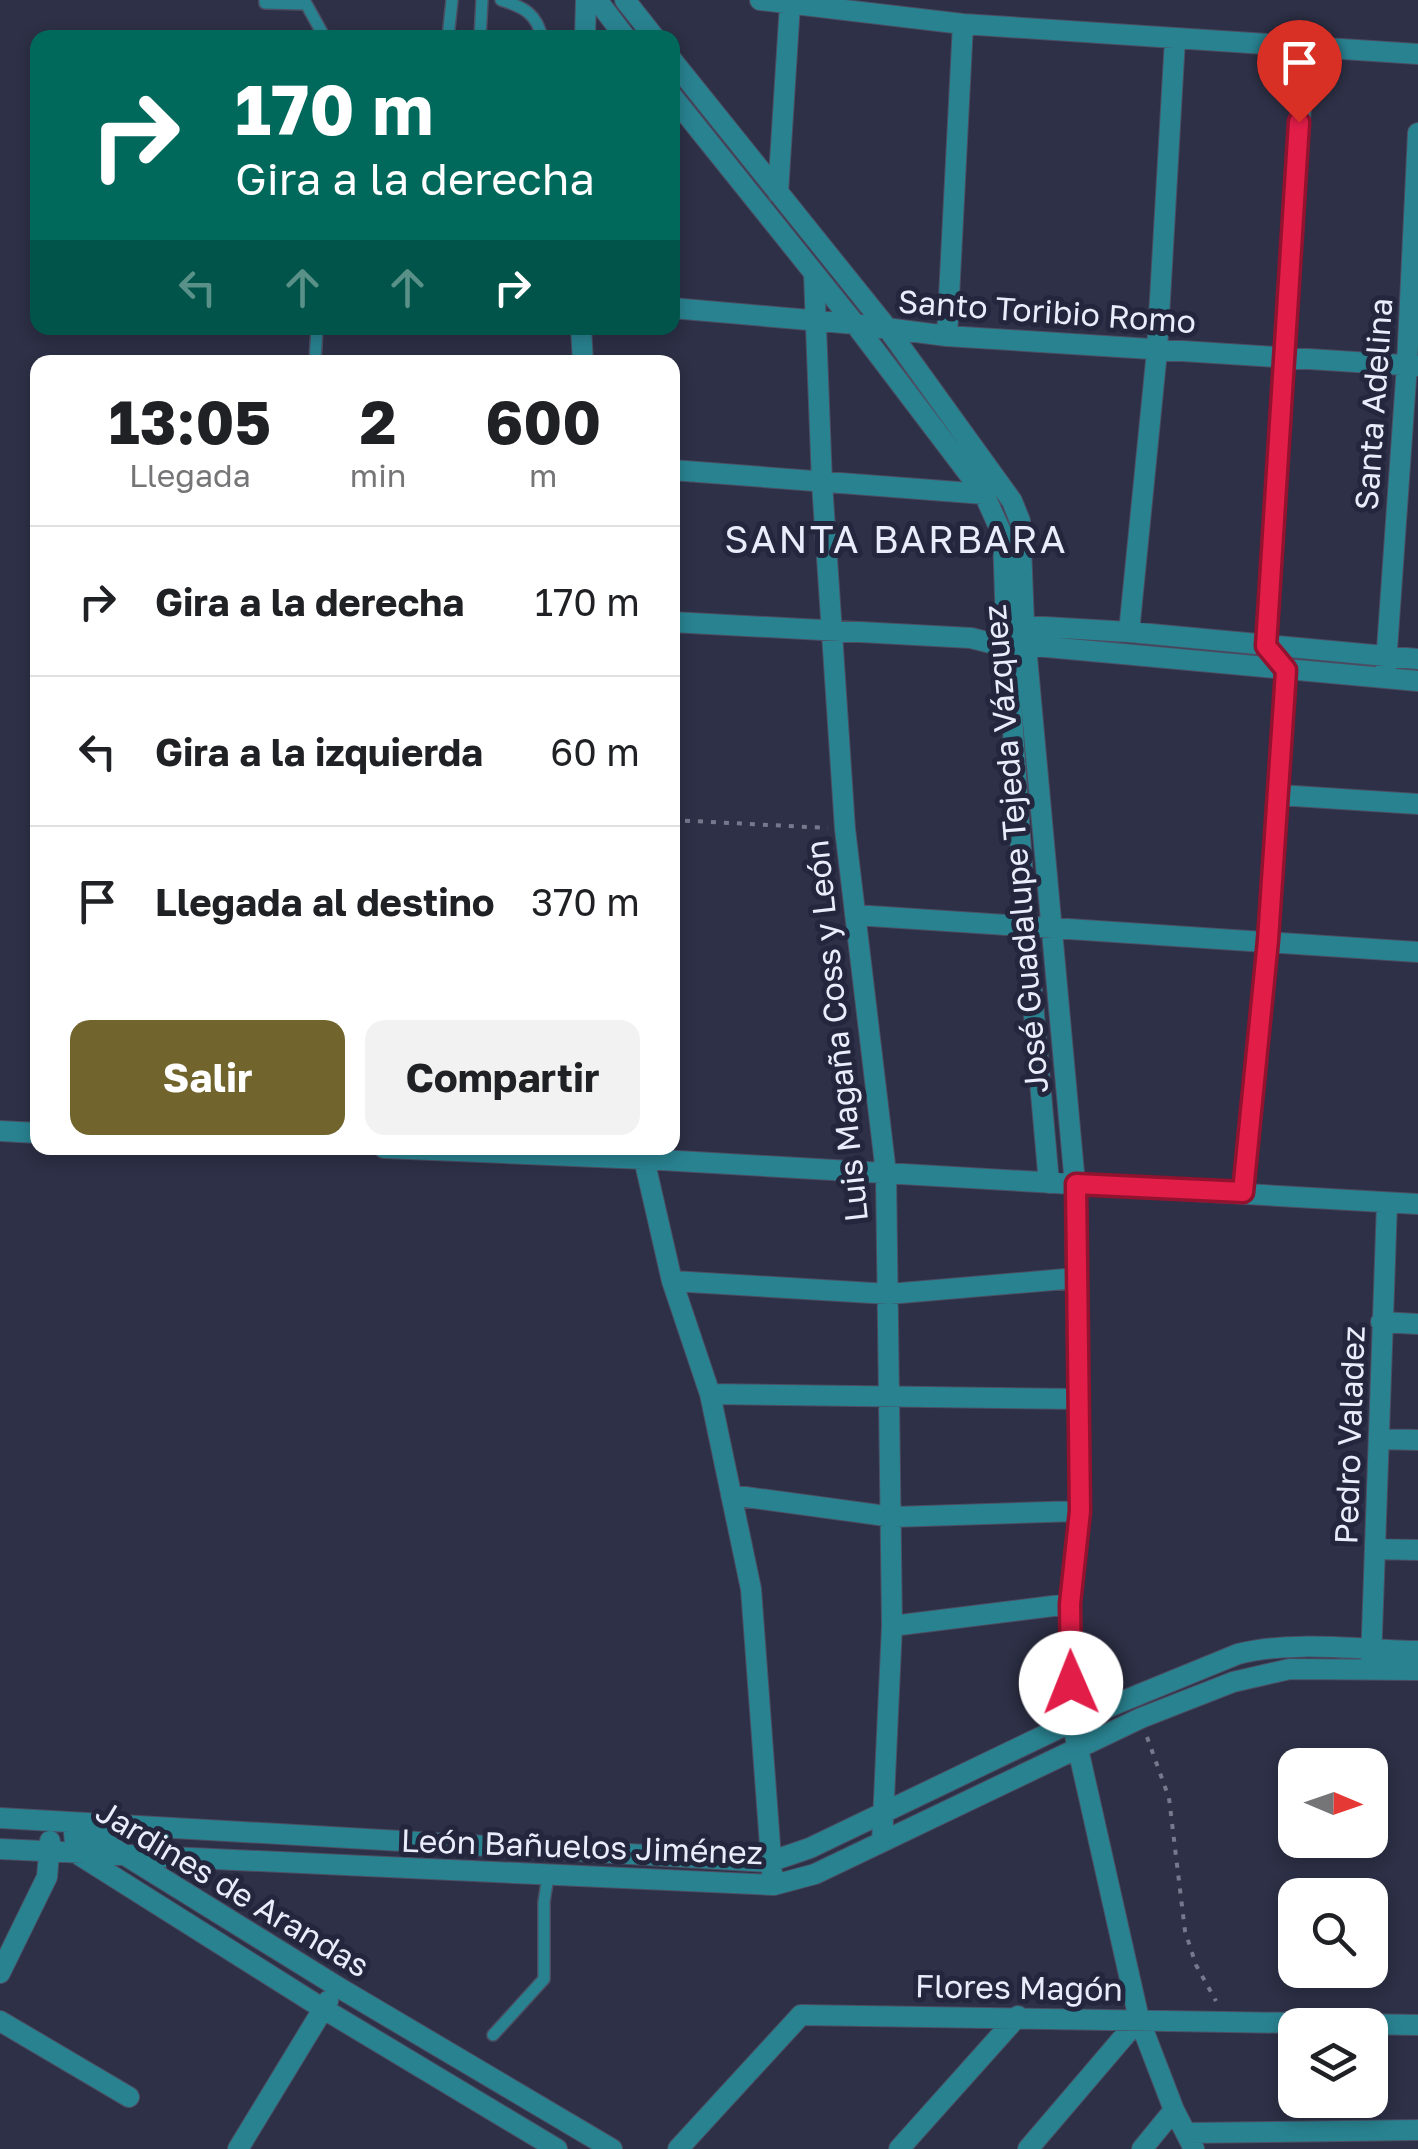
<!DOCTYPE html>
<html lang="es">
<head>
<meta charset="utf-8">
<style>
	:root { --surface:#fff; --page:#f2f2f2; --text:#202124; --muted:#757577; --line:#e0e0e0; --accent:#71642c }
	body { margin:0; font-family:"Golos Text",sans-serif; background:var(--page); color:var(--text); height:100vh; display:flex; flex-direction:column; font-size:38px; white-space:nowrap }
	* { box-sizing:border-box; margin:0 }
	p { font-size:32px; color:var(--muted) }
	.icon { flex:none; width:55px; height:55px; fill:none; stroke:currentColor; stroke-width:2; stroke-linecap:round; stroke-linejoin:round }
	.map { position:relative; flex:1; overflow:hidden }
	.sheet { position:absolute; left:30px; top:355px; width:650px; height:800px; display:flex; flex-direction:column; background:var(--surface); border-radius:20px; box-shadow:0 5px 15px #0003 }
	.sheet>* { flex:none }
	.top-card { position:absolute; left:30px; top:30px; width:650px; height:305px; border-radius:20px; box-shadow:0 5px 15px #0003; background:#00695c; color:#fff; overflow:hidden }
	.needle { width:65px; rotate:92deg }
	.fabs { position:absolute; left:1278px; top:1748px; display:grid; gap:20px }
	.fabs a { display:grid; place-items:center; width:110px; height:110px; border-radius:20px; background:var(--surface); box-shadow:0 5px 15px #0003; font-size:50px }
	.pin { position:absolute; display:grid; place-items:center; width:85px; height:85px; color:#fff; margin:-102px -42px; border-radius:50% 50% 50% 0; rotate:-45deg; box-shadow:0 0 10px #0007 }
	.pin .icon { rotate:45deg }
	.me { position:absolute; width:110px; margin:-55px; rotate:359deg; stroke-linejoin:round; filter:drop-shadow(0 0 8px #0008) }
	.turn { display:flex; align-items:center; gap:35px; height:210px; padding:0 40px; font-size:45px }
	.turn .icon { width:130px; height:130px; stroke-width:2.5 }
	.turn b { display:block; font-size:70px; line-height:85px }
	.lanes { display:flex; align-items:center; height:95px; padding:0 40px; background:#0003; justify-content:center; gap:50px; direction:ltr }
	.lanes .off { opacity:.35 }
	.eta { display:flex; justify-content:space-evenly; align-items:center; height:170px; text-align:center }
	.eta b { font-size:60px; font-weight:700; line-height:70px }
	.primary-button { display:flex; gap:20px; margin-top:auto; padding:20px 40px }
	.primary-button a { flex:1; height:115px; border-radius:20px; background:var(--accent); color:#fff; font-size:40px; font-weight:700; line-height:115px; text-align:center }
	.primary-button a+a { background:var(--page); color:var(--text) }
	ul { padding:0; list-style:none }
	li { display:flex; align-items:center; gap:30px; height:150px; padding:0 40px; border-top:2px solid var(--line) }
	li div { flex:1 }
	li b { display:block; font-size:38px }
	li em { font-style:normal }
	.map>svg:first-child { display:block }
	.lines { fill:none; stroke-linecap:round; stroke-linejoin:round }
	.lane-casing { stroke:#4b4e63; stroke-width:14 }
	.street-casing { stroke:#4b4e63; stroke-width:22 }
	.path { stroke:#76798d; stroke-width:4; stroke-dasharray:5 8; stroke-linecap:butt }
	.lane { stroke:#298290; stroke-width:11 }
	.street { stroke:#298290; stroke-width:20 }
	.route-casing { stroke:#92132f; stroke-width:25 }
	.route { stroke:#e11d48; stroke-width:18 }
	.labels { text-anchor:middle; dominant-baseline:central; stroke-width:10; stroke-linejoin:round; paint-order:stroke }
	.street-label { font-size:32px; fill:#e9ecfb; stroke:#23263c }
	.quarter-label { font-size:38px; letter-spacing:2.5px; fill:#e9ecfb; stroke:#23263c }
</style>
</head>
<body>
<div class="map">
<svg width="1418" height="2149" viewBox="0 0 1418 2149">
	<rect width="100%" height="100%" fill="#2d3046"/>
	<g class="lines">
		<g class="lane-casing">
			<path id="lane" d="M265 0V3L305 4
				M304 0 325 38
				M501 0C524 7 537 14 542 38
				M448 38 452 0
				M480 38 482 0
				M315 362 317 328
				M493 2035 544 1979V1902L548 1876"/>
		</g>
		<g class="street-casing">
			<path id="street" d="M597 0 626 38
				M625 0 655 38
				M760 0 963 24 1418 54
				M585 38 586 0
				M672 60 888 329 1012 501 1020 521 1024 624 1075 1184 1079 1511 1069 1604 1072 1722 1139 2019 1174 2110 1194 2149
				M672 96 855 324 984 494 1003 536 1006 626 1026 925 1049 1183
				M778 193 790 4
				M814 274 822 483 845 829 886 1173 892 1626 882 1842
				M672 308 855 324 947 336 1418 366
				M581 328 583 362
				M947 336 963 24
				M672 470 984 494
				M672 622 971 638 1007 647 1025 645 1418 681
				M1012 625 1129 632 1418 659
				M1129 632 1157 351 1175 39
				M1385 678 1407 365 1418 133
				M1279 795 1418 804
				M855 915 1418 952
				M0 1131 38 1133
				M384 1148 644 1159 1418 1204
				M644 1159 672 1281 710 1394 751 1589 772 1872
				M1243 1192 1268 940 1286 670 1266 645 1305 44
				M672 1281 889 1294 1077 1278
				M1381 1322 1418 1324
				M710 1394 1078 1399
				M1379 1439 1418 1440
				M731 1495 893 1517 1079 1511
				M1375 1549 1418 1550
				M892 1626 1069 1604
				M1371 1662 1387 1203
				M0 1818 769 1862 810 1848 1072 1722 1238 1654C1294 1640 1360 1650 1418 1651
				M0 1849 774 1885 815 1874 1141 1718 1233 1682 1290 1669 1418 1670
				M0 1973 47 1877 50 1841
				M0 2021 129 2097
				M1187 2133 1418 2130
				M238 2149 328 2001
				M557 2149 322 2008 76 1853 73 1823 338 1987 612 2149
				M678 2149 801 2015 1418 2025
				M899 2149 1018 2016
				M1028 2149 1139 2019
				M1142 2149 1174 2110"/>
		</g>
		<path class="path" d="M672 820 828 828
			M1147 1737 1169 1798 1185 1931 1196 1965 1216 2001"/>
		<use href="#lane" class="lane"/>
		<use href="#street" class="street"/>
	</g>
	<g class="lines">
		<g class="route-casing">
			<path id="route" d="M1071 1683 1070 1604 1080 1511 1076 1184 1243 1192 1268 940 1284 701 1286 670 1266 646 1299 122"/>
		</g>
		<use href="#route" class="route"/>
	</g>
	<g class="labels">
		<g class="street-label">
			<text transform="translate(1047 311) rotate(4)">Santo Toribio Romo</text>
			<text transform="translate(1373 404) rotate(-86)">Santa Adelina</text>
			<text transform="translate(1015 849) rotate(-95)">José Guadalupe Tejeda Vázquez</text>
			<text transform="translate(836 1031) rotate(-96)">Luis Magaña Coss y León</text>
			<text transform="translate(1349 1435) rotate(-88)">Pedro Valadez</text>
			<text transform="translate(582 1846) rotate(2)">León Bañuelos Jiménez</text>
			<text transform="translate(233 1888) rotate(31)">Jardines de Arandas</text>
			<text transform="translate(1019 1987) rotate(1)">Flores Magón</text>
		</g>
		<g class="quarter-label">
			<text x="896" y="538">SANTA BARBARA</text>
		</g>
	</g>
</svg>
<div class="fabs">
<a><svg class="needle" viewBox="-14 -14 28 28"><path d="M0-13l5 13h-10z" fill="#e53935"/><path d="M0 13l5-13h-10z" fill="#757577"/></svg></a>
<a><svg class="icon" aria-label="search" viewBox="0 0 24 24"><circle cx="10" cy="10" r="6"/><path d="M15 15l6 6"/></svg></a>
<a><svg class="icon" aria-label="layers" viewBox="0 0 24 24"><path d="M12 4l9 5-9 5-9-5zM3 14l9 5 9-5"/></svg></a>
</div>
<div class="pin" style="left:1299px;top:122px;background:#d93025"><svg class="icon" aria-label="arrive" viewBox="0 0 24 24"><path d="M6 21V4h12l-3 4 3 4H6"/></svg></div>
<svg class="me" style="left:1071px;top:1683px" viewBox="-20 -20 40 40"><circle r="19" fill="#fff"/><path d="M0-13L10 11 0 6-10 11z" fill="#e11d48"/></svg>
<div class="top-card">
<div class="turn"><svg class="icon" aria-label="right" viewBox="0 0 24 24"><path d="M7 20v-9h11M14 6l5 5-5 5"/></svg><div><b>170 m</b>Gira a la derecha</div></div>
<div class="lanes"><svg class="icon off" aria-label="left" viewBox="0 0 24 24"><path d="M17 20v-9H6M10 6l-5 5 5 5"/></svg><svg class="icon off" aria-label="ahead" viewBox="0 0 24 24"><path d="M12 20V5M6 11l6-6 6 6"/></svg><svg class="icon off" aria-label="ahead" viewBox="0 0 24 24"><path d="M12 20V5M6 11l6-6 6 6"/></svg><svg class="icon" aria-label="right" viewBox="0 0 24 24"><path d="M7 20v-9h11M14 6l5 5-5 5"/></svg></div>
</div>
<section class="sheet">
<div class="eta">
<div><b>13:05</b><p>Llegada</p></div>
<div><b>2</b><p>min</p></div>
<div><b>600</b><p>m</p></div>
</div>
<ul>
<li><svg class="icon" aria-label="right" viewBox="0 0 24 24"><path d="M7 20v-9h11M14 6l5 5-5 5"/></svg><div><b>Gira a la derecha</b></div><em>170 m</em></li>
<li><svg class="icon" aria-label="left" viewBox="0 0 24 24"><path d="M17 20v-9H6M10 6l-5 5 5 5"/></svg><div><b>Gira a la izquierda</b></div><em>60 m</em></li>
<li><svg class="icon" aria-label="arrive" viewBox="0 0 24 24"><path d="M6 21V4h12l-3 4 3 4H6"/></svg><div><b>Llegada al destino</b></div><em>370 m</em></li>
</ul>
<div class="primary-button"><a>Salir</a><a>Compartir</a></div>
</section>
</div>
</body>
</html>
